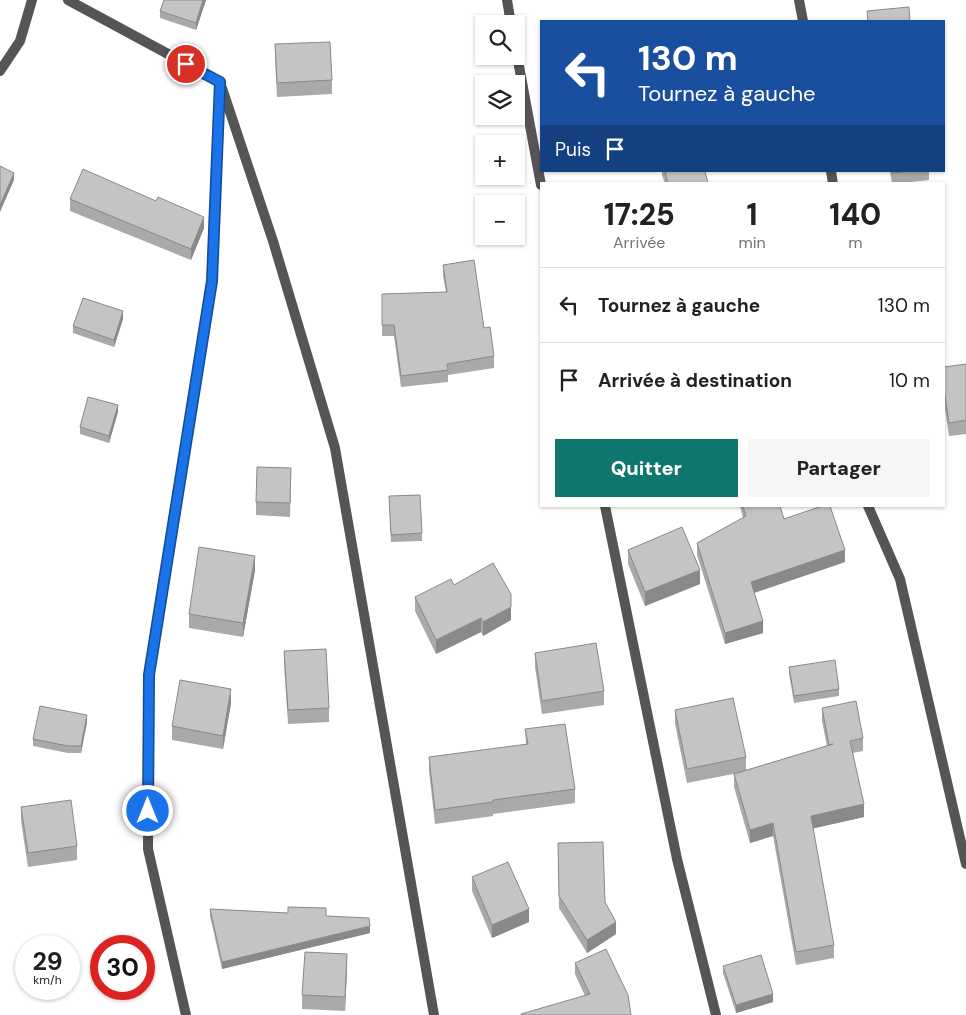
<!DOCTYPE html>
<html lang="fr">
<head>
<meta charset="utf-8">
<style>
	:root { --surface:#fff; --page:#f6f6f6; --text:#202124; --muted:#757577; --line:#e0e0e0; --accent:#0f766e }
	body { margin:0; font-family:"DM Sans",sans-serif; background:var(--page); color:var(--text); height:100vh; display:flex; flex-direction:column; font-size:19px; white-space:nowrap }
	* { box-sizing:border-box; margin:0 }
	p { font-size:16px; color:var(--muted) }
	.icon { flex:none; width:28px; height:28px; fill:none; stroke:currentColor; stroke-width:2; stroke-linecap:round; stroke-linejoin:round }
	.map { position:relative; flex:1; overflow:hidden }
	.panel { position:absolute; left:540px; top:182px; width:405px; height:325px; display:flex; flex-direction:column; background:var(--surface); border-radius:0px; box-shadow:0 1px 4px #0004 }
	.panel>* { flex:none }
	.hud { position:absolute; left:540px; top:20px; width:405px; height:152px; border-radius:0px; box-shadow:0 1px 4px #0004; background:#1a4fa0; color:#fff; overflow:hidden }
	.fabs { position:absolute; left:475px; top:15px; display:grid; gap:10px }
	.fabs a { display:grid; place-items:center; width:50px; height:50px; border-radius:0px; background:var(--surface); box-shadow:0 1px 4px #0004; font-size:25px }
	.speed { position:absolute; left:15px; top:935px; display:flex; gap:10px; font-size:25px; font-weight:700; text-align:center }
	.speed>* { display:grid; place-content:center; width:65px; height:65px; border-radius:50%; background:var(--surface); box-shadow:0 1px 4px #0004; line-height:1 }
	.speed small { font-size:12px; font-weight:400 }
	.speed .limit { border:8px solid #d22; background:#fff; color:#111 }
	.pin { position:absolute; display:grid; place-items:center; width:42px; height:42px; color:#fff; margin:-21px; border:2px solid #fff; border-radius:50%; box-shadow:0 1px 5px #0007 }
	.me { position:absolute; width:55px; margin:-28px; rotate:0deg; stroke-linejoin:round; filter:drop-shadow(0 0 4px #0008) }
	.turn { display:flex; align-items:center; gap:18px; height:105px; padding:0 15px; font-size:22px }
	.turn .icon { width:65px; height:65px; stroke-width:2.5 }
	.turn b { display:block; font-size:35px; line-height:42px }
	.then { display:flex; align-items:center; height:48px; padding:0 15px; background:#0003; gap:10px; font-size:19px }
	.eta { display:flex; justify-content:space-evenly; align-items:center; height:85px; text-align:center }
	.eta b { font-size:30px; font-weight:800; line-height:35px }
	.cta { display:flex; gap:10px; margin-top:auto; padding:10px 15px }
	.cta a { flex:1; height:58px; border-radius:0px; background:var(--accent); color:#fff; font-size:20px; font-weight:800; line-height:58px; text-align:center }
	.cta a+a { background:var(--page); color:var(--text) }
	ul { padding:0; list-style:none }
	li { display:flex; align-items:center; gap:15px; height:75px; padding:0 15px; border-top:1px solid var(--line) }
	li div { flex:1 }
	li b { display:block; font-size:19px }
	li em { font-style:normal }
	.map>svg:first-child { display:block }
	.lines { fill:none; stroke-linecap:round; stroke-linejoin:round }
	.street { stroke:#555; stroke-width:10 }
	.wall { fill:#a9a9a9 }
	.shaded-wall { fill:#898989 }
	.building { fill:#c4c4c4; stroke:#898989 }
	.route-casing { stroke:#114b97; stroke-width:12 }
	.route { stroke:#1a73e8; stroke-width:9 }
</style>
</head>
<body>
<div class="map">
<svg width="966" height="1015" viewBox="0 0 966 1015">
	<rect width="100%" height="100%" fill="#fff"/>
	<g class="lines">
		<path class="street" d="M68 0 220 82 273 241 335 448 434 1015
			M507 0 511 24
			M799 0 803 21
			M516 50 541 185
			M0 71 20 41 32 0
			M831 171 833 184
			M605 506 677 859 716 1015
			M868 506 900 579 966 864
			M186 1015 148 849 149 675 212 281 220 88"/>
	</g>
	<path class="wall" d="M206 0 196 30 160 18V11Z
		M275 44 332 80V94L277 97 275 58Z
		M662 171H705L708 184H665L662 175Z
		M890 171H929V180L892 184Z
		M70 199 204 228 191 260 70 211Z
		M443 265 484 328 494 356V368L448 375V382L401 387 394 336H382V294L446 292 443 276Z
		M123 319 114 347 73 333V326Z
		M966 364V434L949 436 944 403V367Z
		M118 412 109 443 80 434V427Z
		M291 482 290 517 256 515V502Z
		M389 503 422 533V541L391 542Z
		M740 506H780L784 519 845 562 754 593 763 633 725 644 697 555V543L743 518Z
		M628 550 700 584 645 606 628 564Z
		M255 570 243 637 189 628V614Z
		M454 585 511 620 483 636 481 632 436 654 415 611V597Z
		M284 651 329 708V722L288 724 284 665Z
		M535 653 604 691V705L542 714 535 667Z
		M789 667 839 689V696L794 703 789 674Z
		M231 703 223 749 172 740V726Z
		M822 708 863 738V751L853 753 864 817 813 828 834 945V958L796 965 773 836 750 843 734 787V774L738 773 687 783 675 724V710L746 757V770L827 746 822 721Z
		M87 722 81 753H68L33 746V739Z
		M525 729 575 789V803L493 814V816L435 824 429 771V757L526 745Z
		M21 807 77 846V860L28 867 21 821Z
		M558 855 605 902 616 934 587 953 559 908Z
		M472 877 529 922 492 938 472 891Z
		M210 909 326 916 370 933 222 969 210 916Z
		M575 963 631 1015 585 996 575 974Z
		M723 966 773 1002 736 1013 723 973Z
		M347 968 345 1011 302 1009V995Z"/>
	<path class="shaded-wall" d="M203 0H206L196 30V23Z
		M14 173V180L0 212V205Z
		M204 217V228L191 260V249Z
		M123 311V319L114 347V340Z
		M118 405V412L109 443V436Z
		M845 550V562L751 594V582Z
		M255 556V570L243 637V623Z
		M700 570V584L645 606V592Z
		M511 607V620L483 636V622Z
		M481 618V632L436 654V640Z
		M763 621V633L725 644V633Z
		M231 689V703L223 749V736Z
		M87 715V722L81 753V746Z
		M864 804V817L811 829V816Z
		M773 823V836L750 843V830Z
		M529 909V922L492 938V925Z
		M616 922V934L587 953V940Z
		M370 926V933L222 969V962Z
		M347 954V968L345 1011V997Z
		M773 994V1002L736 1013V1005Z"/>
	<path class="building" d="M164 0H203L196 23 160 11Z
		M909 7 910 21H868L867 11Z
		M330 42 332 80 277 83 275 44Z
		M0 166 14 173 0 205Z
		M83 169 156 201 158 197 204 217 191 249 70 199Z
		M665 171H705L708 184H668Z
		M891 171H912L892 173Z
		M474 260 484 328 490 327 494 356 447 364 448 370 401 376 394 325H382V294L447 292 443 265Z
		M83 298 123 311 114 340 73 326Z
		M966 364V420L949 423 944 390V367Z
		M88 397 118 405 109 436 80 427Z
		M257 467 291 468 290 503 256 502Z
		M420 495 422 533 391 535 389 496Z
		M743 506H780L784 519 822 506H830L845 550 751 582 763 621 725 633 697 543 746 516Z
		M682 527 700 570 645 592 628 550Z
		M199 547 255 556 243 623 189 614Z
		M493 563 511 594V607L483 622 481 618 436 640 415 597 451 579 454 585Z
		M596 643 604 691 542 701 535 653Z
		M326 649 329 708 288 710 284 651Z
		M835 660 839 689 794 696 789 667Z
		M180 680 231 689 223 736 172 726Z
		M733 698 746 757 687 769 675 710Z
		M856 701 863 738 850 741 864 804 811 816 834 945 796 952 773 823 750 830 734 774 833 744 829 745 822 708Z
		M40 706 87 715 81 746H68L33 739Z
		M565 724 575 789 493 800V802L435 810 429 757 528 744 525 729Z
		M71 800 77 846 28 853 21 807Z
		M603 842 605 902 616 922 587 940 559 896 558 843Z
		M508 862 529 909 492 925 472 877Z
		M288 907 326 908V916L369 918 370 926 222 962 210 909 288 913Z
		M606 949 628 995 631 1015H521V1014L590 994 575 963Z
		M305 952 347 954 345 997 302 995Z
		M761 955 773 994 736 1005 723 966Z"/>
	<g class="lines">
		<g class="route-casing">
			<path id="route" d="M148 811 149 675 212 281 220 82 186 64"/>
		</g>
		<use href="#route" class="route"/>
	</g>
</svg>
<div class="fabs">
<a><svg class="icon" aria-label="search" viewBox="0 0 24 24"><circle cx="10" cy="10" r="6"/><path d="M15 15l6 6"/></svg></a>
<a><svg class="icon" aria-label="layers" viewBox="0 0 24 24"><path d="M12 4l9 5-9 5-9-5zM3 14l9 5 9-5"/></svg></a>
<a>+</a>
<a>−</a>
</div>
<div class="speed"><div>29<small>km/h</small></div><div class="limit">30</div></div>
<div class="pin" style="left:186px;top:64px;background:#d93025"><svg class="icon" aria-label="arrive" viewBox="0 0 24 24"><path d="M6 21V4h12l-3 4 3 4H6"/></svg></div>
<svg class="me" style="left:148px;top:811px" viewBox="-20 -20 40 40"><circle r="17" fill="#1a73e8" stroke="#fff" stroke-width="3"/><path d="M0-11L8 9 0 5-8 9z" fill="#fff"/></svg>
<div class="hud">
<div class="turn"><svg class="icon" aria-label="left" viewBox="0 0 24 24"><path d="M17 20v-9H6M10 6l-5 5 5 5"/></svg><div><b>130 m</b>Tournez à gauche</div></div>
<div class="then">Puis<svg class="icon" aria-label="arrive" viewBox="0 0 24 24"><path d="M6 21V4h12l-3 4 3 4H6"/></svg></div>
</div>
<section class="panel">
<div class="eta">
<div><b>17:25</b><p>Arrivée</p></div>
<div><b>1</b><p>min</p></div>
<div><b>140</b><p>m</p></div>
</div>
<ul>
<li><svg class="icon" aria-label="left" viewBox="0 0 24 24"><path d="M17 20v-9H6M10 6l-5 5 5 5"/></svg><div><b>Tournez à gauche</b></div><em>130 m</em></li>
<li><svg class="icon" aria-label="arrive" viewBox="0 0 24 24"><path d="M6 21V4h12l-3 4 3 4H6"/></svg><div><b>Arrivée à destination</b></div><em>10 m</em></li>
</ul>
<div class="cta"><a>Quitter</a><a>Partager</a></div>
</section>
</div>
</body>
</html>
